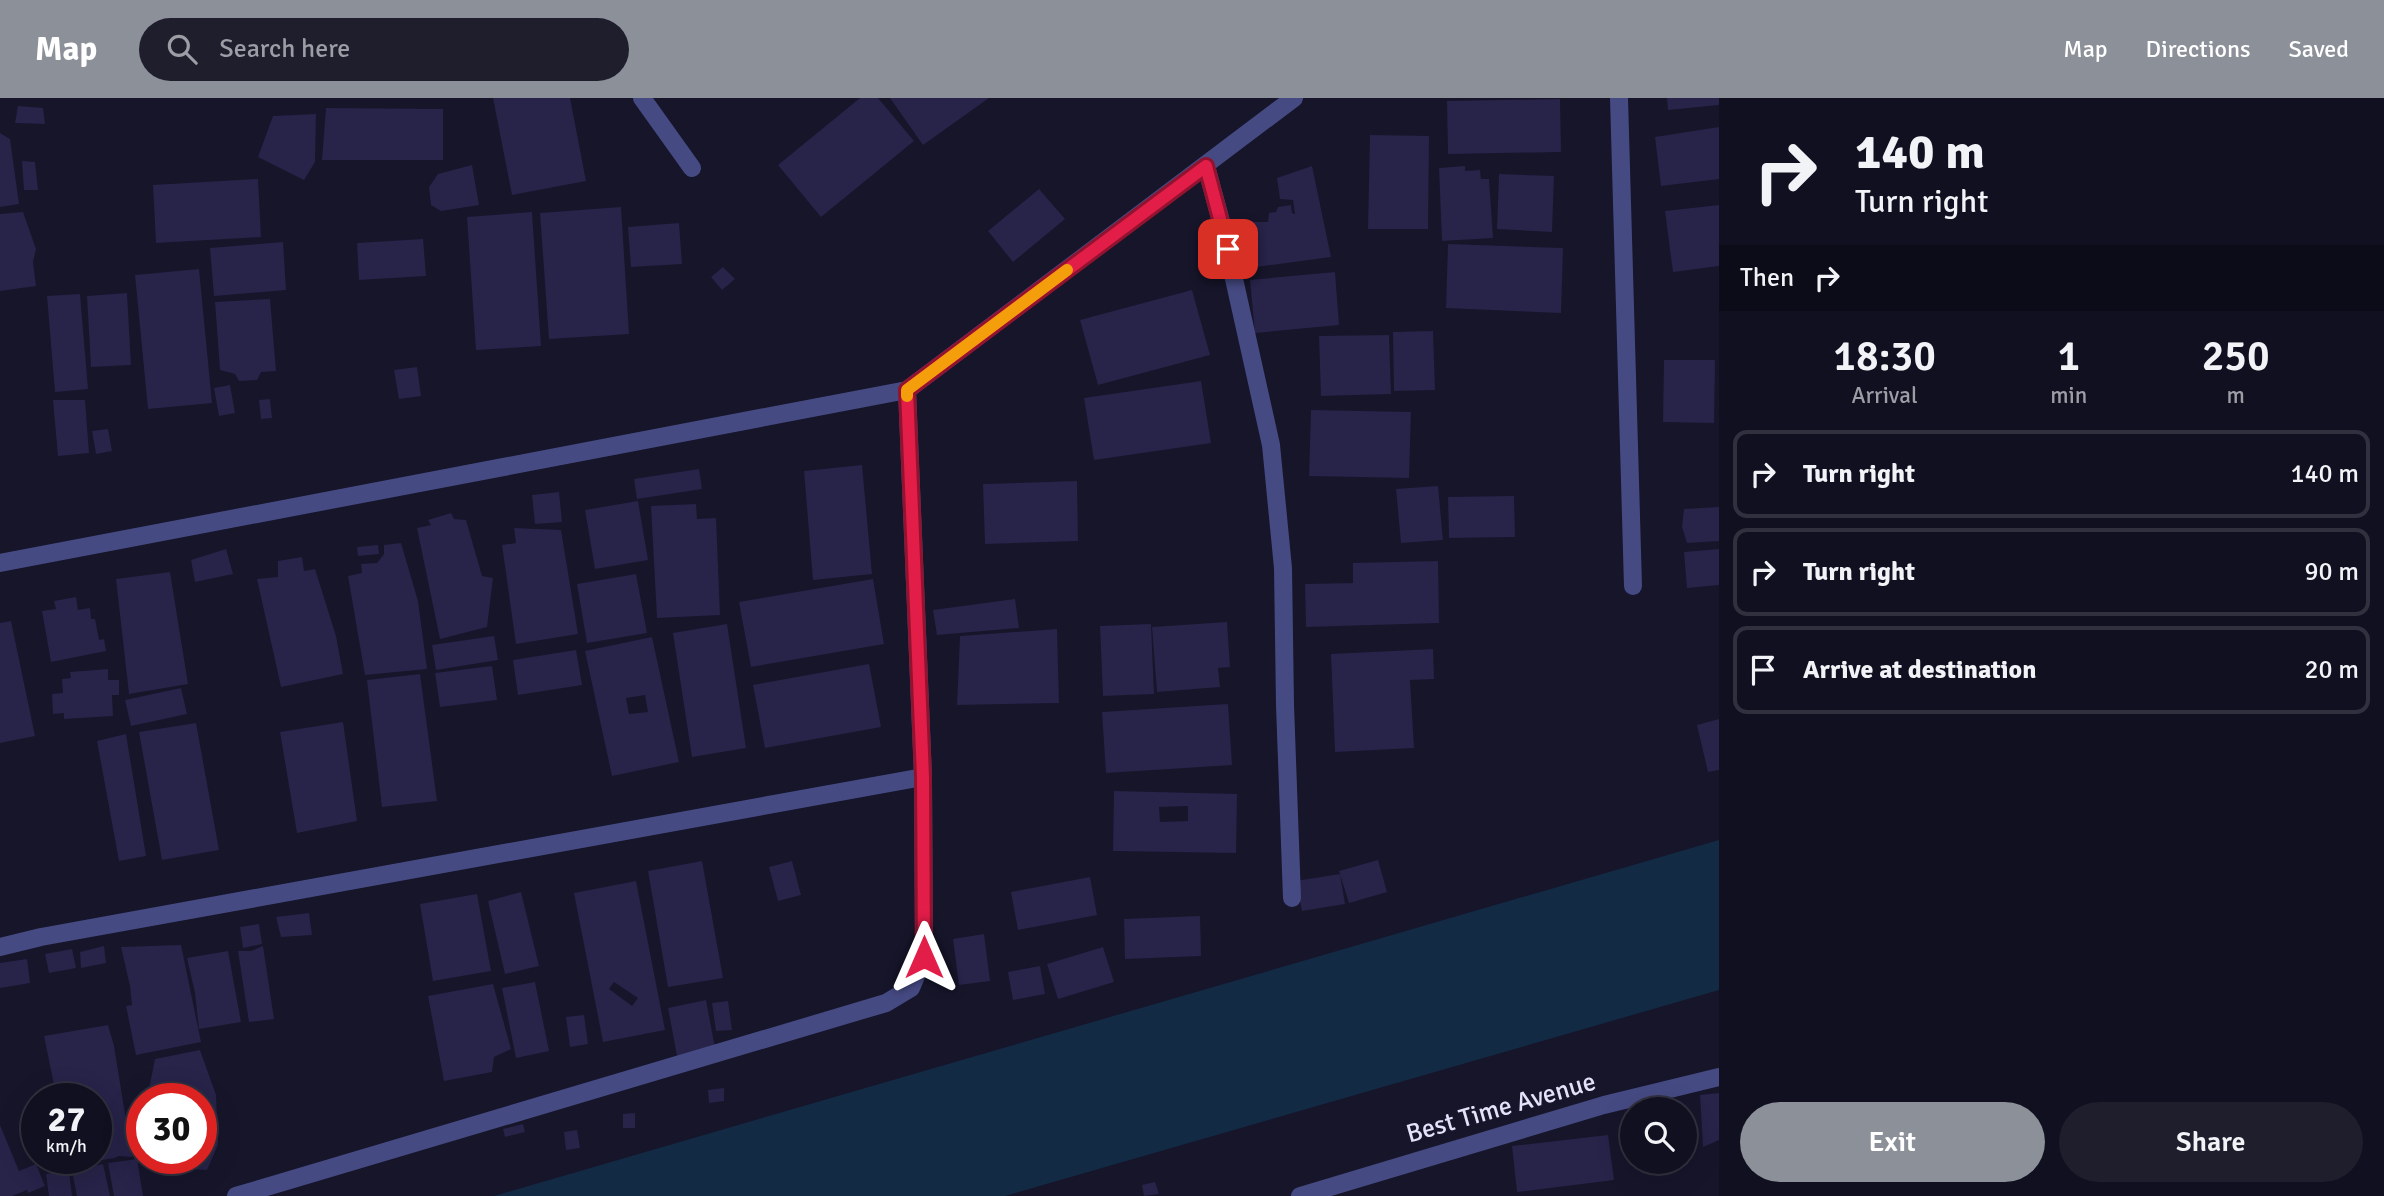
<!DOCTYPE html>
<html lang="en">
<head>
<meta charset="utf-8">
<style>
	:root { --surface:#101020; --page:#1e1e2d; --text:#f1f3f6; --muted:#9c9da5; --line:#30303e; --accent:#8c9099 }
	body { margin:0; font-family:Signika,sans-serif; background:var(--page); color:var(--text); height:100vh; display:flex; flex-direction:column; font-size:26px; white-space:nowrap }
	* { box-sizing:border-box; margin:0 }
	p { font-size:23px; color:var(--muted) }
	.icon { flex:none; width:38px; height:38px; fill:none; stroke:currentColor; stroke-width:2; stroke-linecap:round; stroke-linejoin:round }
	.map { position:relative; flex:1; overflow:hidden }
	.drawer { display:flex; flex-direction:column; background:var(--surface); width:665px }
	.drawer>* { flex:none }
	.guide { background:#101020; color:var(--text); overflow:hidden }
	.fabs { position:absolute; left:1620px; top:999px; display:grid; gap:14px }
	.fabs a { display:grid; place-items:center; width:77px; height:77px; border-radius:50%; background:var(--surface); box-shadow:0 7px 28px #0002,0 0 0 2px var(--line); font-size:35px }
	.speed { position:absolute; left:21px; top:985px; display:flex; gap:14px; font-size:35px; font-weight:700; text-align:center }
	.speed>* { display:grid; place-content:center; width:91px; height:91px; border-radius:50%; background:var(--surface); box-shadow:0 7px 28px #0002,0 0 0 2px var(--line); line-height:1 }
	.speed small { font-size:18px; font-weight:400 }
	.speed .limit { border:10px solid #d22; background:#fff; color:#111 }
	.pin { position:absolute; display:grid; place-items:center; width:60px; height:60px; color:#fff; margin:-30px; border-radius:14px; box-shadow:0 4px 10px #0006 }
	.me { position:absolute; width:77px; margin:-38px; rotate:0deg; stroke-linejoin:round; filter:drop-shadow(0 0 5px #0008) }
	.turn { display:flex; align-items:center; gap:24px; height:147px; padding:0 21px; font-size:32px }
	.turn .icon { width:91px; height:91px; stroke-width:2.5 }
	.turn b { display:block; font-size:49px; line-height:60px }
	.then { display:flex; align-items:center; height:66px; padding:0 21px; background:#0003; gap:14px; font-size:26px }
	.eta { display:flex; justify-content:space-evenly; align-items:center; height:119px; text-align:center }
	.eta b { font-size:42px; font-weight:600; line-height:49px }
	.primary-button { display:flex; gap:14px; margin-top:auto; padding:14px 21px }
	.primary-button a { flex:1; height:80px; border-radius:42px; background:var(--accent); color:#fff; font-size:28px; font-weight:600; line-height:80px; text-align:center }
	.primary-button a+a { background:var(--page); color:var(--text) }
	ul { padding:0; list-style:none }
	li { display:flex; align-items:center; gap:21px; height:88px; margin:0 14px 10px; padding:0 7px; border:4px solid var(--line); border-radius:14px }
	li div { flex:1 }
	li b { display:block; font-size:26px }
	li em { font-style:normal }
	header { display:flex; align-items:center; gap:42px; box-sizing:border-box; height:98px; padding:0 35px; background:var(--accent); color:#fff }
	header strong { font-size:33px }
	nav { display:flex; gap:38px; margin-inline-start:auto; font-size:24px }
	.search { width:490px; height:63px; background:var(--page); display:flex; align-items:center; gap:18px; box-sizing:border-box; padding:0 24px; border-radius:38px; color:var(--muted); font-size:26px }
	main { display:flex; flex:1; min-height:0 }
	.map>svg:first-child { display:block }
	.water { fill:#132a45 }
	.building { fill:#272349; fill-rule:evenodd }
	.lines { fill:none; stroke-linecap:round; stroke-linejoin:round }
	.minor { stroke:#464a83; stroke-width:18 }
	.route-casing { stroke:#92132f; stroke-width:18 }
	.route { stroke:#e11d48; stroke-width:12 }
	.slow { stroke:#f59e0b; stroke-width:12 }
	.labels { text-anchor:middle; dominant-baseline:central; stroke-width:7; stroke-linejoin:round; paint-order:stroke }
	.street-label { font-size:26px; fill:#e2e2fb; stroke:#16152a }
</style>
</head>
<body>
<header>
<strong>Map</strong>
<div class="search"><svg class="icon" aria-label="search" viewBox="0 0 24 24"><circle cx="10" cy="10" r="6"/><path d="M15 15l6 6"/></svg>Search here</div>
<nav><a>Map</a><a>Directions</a><a>Saved</a></nav>
</header>
<main>
<div class="map">
<svg width="1719" height="1098" viewBox="0 0 1719 1098">
	<rect width="100%" height="100%" fill="#16152a"/>
	<path class="water" d="M1719 742V892L1005 1098H494Z"/>
	<path class="building" d="M493 0H570L586 83 512 97Z
		M860 0H878L914 43 821 119 778 67Z
		M890 0H989L923 47Z
		M1667 0H1719V7L1668 12Z
		M1560 1 1561 54 1448 56 1447 3Z
		M18 8 43 10 45 26 15 25Z
		M326 10 443 11V62H322Z
		M316 16 315 64 304 82 258 59 273 18Z
		M1719 29V81L1661 88 1655 39Z
		M0 35 10 41 19 106 0 109Z
		M1370 37 1429 38 1428 131H1368Z
		M22 63 35 64 38 92H24Z
		M472 67 479 107 441 113 431 107 429 89 438 76Z
		M1312 68 1331 159 1256 169 1250 124H1268L1269 115 1276 114 1278 109 1291 107 1292 115 1295 116 1293 102 1280 101 1277 80Z
		M1465 68V73L1480 72 1481 81H1489L1493 140 1442 143 1439 70Z
		M1499 76 1554 78 1552 134 1497 131Z
		M258 81 261 139 156 145 153 87Z
		M1039 91 1065 121 1013 164 988 133Z
		M1719 107V168L1673 174 1665 113Z
		M621 109 629 236 549 241 540 115Z
		M23 114 36 151 33 164 36 188 0 193V116Z
		M532 114 541 248 476 252 467 119Z
		M679 125 682 166 631 169 628 129Z
		M423 141 426 178 359 182 357 145Z
		M283 144 286 192 214 198 210 150Z
		M1448 146 1563 150 1561 215 1446 210Z
		M723 169 735 181 722 192 711 179Z
		M199 171 212 305 148 311 135 177Z
		M1335 174 1339 227 1255 235 1250 182Z
		M1192 192 1210 257 1098 287 1080 222Z
		M127 195 131 267 91 269 87 198Z
		M80 196 88 291 55 294 47 198Z
		M270 201 276 273 261 274 257 282 239 283 235 276 220 272 215 204Z
		M1433 233 1435 292 1394 293 1393 234Z
		M1389 237 1391 296 1321 298 1319 238Z
		M1664 262H1715L1714 325 1663 324Z
		M417 269 421 298 399 301 394 272Z
		M1201 283 1211 345 1094 362 1084 300Z
		M230 287 235 315 219 318 214 290Z
		M270 301 272 320 261 321 259 302Z
		M53 302H85L89 355 58 358Z
		M1311 312 1411 314 1409 380 1309 378Z
		M108 331 112 353 96 356 92 333Z
		M862 367 872 476 813 482 804 373Z
		M699 371 702 391 637 401 634 381Z
		M1077 383 1078 443 985 446 983 386Z
		M1438 388 1443 442 1401 445 1396 391Z
		M559 394 562 424 535 426 532 397Z
		M1514 398 1515 439 1449 440 1448 399Z
		M638 403 648 462 595 471 585 412Z
		M696 406 697 421 716 420 720 517 657 520 651 408Z
		M1719 409V443L1687 445 1682 429 1684 411Z
		M451 415 454 421 466 422 482 478 493 480 487 529 440 541 417 430 431 427 428 422Z
		M514 430 561 432 578 536 516 546 502 447 516 445Z
		M401 445 418 503 427 571 365 577 348 478 362 475 361 466 377 465 384 456V447Z
		M378 447 379 456 358 458 357 449Z
		M226 451 233 476 195 484 191 462Z
		M1719 451V487L1687 490 1684 454Z
		M302 459 304 473 315 471 336 538 343 576 281 589 257 481 278 479V463Z
		M1438 463 1439 525 1306 529 1305 486 1353 485V465Z
		M170 474 188 586 129 596 116 481Z
		M636 476 647 535 587 545 577 486Z
		M873 481 884 546 751 569 739 504Z
		M76 499 78 512 90 510 91 521H95L99 542 104 541 106 553 51 564 42 513 56 511 54 503Z
		M1015 501 1019 530 937 537 933 512Z
		M11 523 35 638 0 645V525Z
		M1227 524 1230 569 1218 570 1220 589 1157 594 1152 529Z
		M727 526 746 650 692 659 673 535Z
		M1151 526 1154 596 1103 598 1100 528Z
		M1057 531 1059 605 957 607 960 538Z
		M494 538 498 562 436 572 432 547Z
		M652 539 679 664 612 678 585 553ZM645 597 648 614 629 616 626 600Z
		M1433 551 1434 581 1410 582 1414 650 1335 654 1331 556Z
		M576 552 582 587 518 597 513 562Z
		M869 566 881 629 765 650 753 587Z
		M492 568 497 602 440 609 435 575Z
		M108 571V582H119V597H112L113 618 64 621V615L53 616 52 596 63 595 62 581 71 580 70 574Z
		M420 576 437 703 382 709 367 582Z
		M181 590 187 616 131 628 125 602Z
		M1228 606 1232 667 1106 675 1102 614Z
		M1719 621V672L1708 674 1697 627Z
		M343 624 357 723 297 735 280 634Z
		M196 625 219 752 162 762 139 634Z
		M126 636 146 758 119 763 97 643Z
		M1114 693 1237 696 1236 755 1113 753ZM1188 708V723L1160 724 1159 709Z
		M1378 762 1387 794 1349 805 1339 773Z
		M702 763 723 880 668 889 648 773Z
		M792 763 801 797 778 803 769 769Z
		M1340 776 1345 806 1302 813 1296 783Z
		M1090 779 1097 817 1018 832 1011 794Z
		M636 783 665 932 603 944 574 795ZM614 884 638 900 632 908 609 891Z
		M521 794 539 868 505 876 488 803Z
		M477 796 491 873 433 883 420 806Z
		M309 815 312 837 281 839 276 819Z
		M1200 818 1201 858 1125 861 1124 821Z
		M259 826 262 846 243 850 240 829Z
		M984 836 990 883 959 887 953 841Z
		M181 847 201 944 136 957 126 908 132 907 130 888 121 849Z
		M104 848 106 865 81 870 80 854Z
		M263 848 274 921 249 924 238 853H251Z
		M1103 849 1114 884 1058 901 1047 866Z
		M72 851 76 870 49 875 45 856Z
		M228 853 241 924 199 931 195 895 187 860Z
		M27 861 30 885 0 890V865Z
		M1040 868 1045 896 1013 902 1008 874Z
		M535 884 549 953 516 960 502 890Z
		M493 886 511 951 494 959 492 974 444 983 428 898Z
		M706 902 715 950 677 958 668 910Z
		M728 903 732 932 716 933 712 905Z
		M584 917 588 946 570 949 566 919Z
		M108 927 114 948 132 1059 118 1058 115 1060 70 1067 69 1060H96V1001H57L44 938Z
		M200 952 216 997 218 1047 207 1072 174 1070 162 1060H201V1001H147L155 961Z
		M724 990V1003L709 1005 708 992Z
		M1719 995V1042L1703 1049 1700 997Z
		M635 1015V1030H623V1016Z
		M523 1026 525 1034 505 1039 503 1031Z
		M0 1027 19 1073 36 1066 45 1088 28 1095 27 1092 12 1098H0Z
		M577 1032 580 1050 566 1052 564 1034Z
		M1608 1037 1614 1082 1517 1094 1512 1048Z
		M137 1061 143 1098H114L108 1065Z
		M103 1066 110 1098H77L72 1073Z
		M69 1073 72 1098H49L46 1076Z
		M1155 1084 1159 1096 1144 1098 1142 1087Z"/>
	<g class="lines">
		<path class="minor" d="M642 0 692 70
			M1619 0 1633 488
			M1206 68 1222 127 1271 347 1283 470 1285 607 1292 800
			M0 465 907 292 1294 0
			M0 849 41 839 923 679 907 292
			M236 1098 886 905 911 890 924 859 923 679
			M1300 1098 1604 1007 1719 979"/>
	</g>
	<g class="lines">
		<g class="route-casing">
			<path id="route" d="M924 859 923 679 907 292 1206 68 1228 151"/>
		</g>
		<use href="#route" class="route"/>
		<path class="slow" d="M907 298V292L1067 172"/>
	</g>
	<g class="labels">
		<g class="street-label">
			<text transform="translate(1501 1010) rotate(-16)">Best Time Avenue</text>
		</g>
	</g>
</svg>
<div class="fabs">
<a><svg class="icon" aria-label="search" viewBox="0 0 24 24"><circle cx="10" cy="10" r="6"/><path d="M15 15l6 6"/></svg></a>
</div>
<div class="speed"><div>27<small>km/h</small></div><div class="limit">30</div></div>
<div class="pin" style="left:1228px;top:151px;background:#d93025"><svg class="icon" aria-label="arrive" viewBox="0 0 24 24"><path d="M6 21V4h12l-3 4 3 4H6"/></svg></div>
<svg class="me" style="left:924px;top:859px" viewBox="-20 -20 40 40"><path d="M0-17L14 15 0 8-14 15z" fill="#e11d48" stroke="#fff" stroke-width="4"/></svg>
</div>
<section class="drawer">
<div class="guide">
<div class="turn"><svg class="icon" aria-label="right" viewBox="0 0 24 24"><path d="M7 20v-9h11M14 6l5 5-5 5"/></svg><div><b>140 m</b>Turn right</div></div>
<div class="then">Then<svg class="icon" aria-label="right" viewBox="0 0 24 24"><path d="M7 20v-9h11M14 6l5 5-5 5"/></svg></div>
</div>
<div class="eta">
<div><b>18:30</b><p>Arrival</p></div>
<div><b>1</b><p>min</p></div>
<div><b>250</b><p>m</p></div>
</div>
<ul>
<li><svg class="icon" aria-label="right" viewBox="0 0 24 24"><path d="M7 20v-9h11M14 6l5 5-5 5"/></svg><div><b>Turn right</b></div><em>140 m</em></li>
<li><svg class="icon" aria-label="right" viewBox="0 0 24 24"><path d="M7 20v-9h11M14 6l5 5-5 5"/></svg><div><b>Turn right</b></div><em>90 m</em></li>
<li><svg class="icon" aria-label="arrive" viewBox="0 0 24 24"><path d="M6 21V4h12l-3 4 3 4H6"/></svg><div><b>Arrive at destination</b></div><em>20 m</em></li>
</ul>
<div class="primary-button"><a>Exit</a><a>Share</a></div>
</section>
</main>
</body>
</html>
